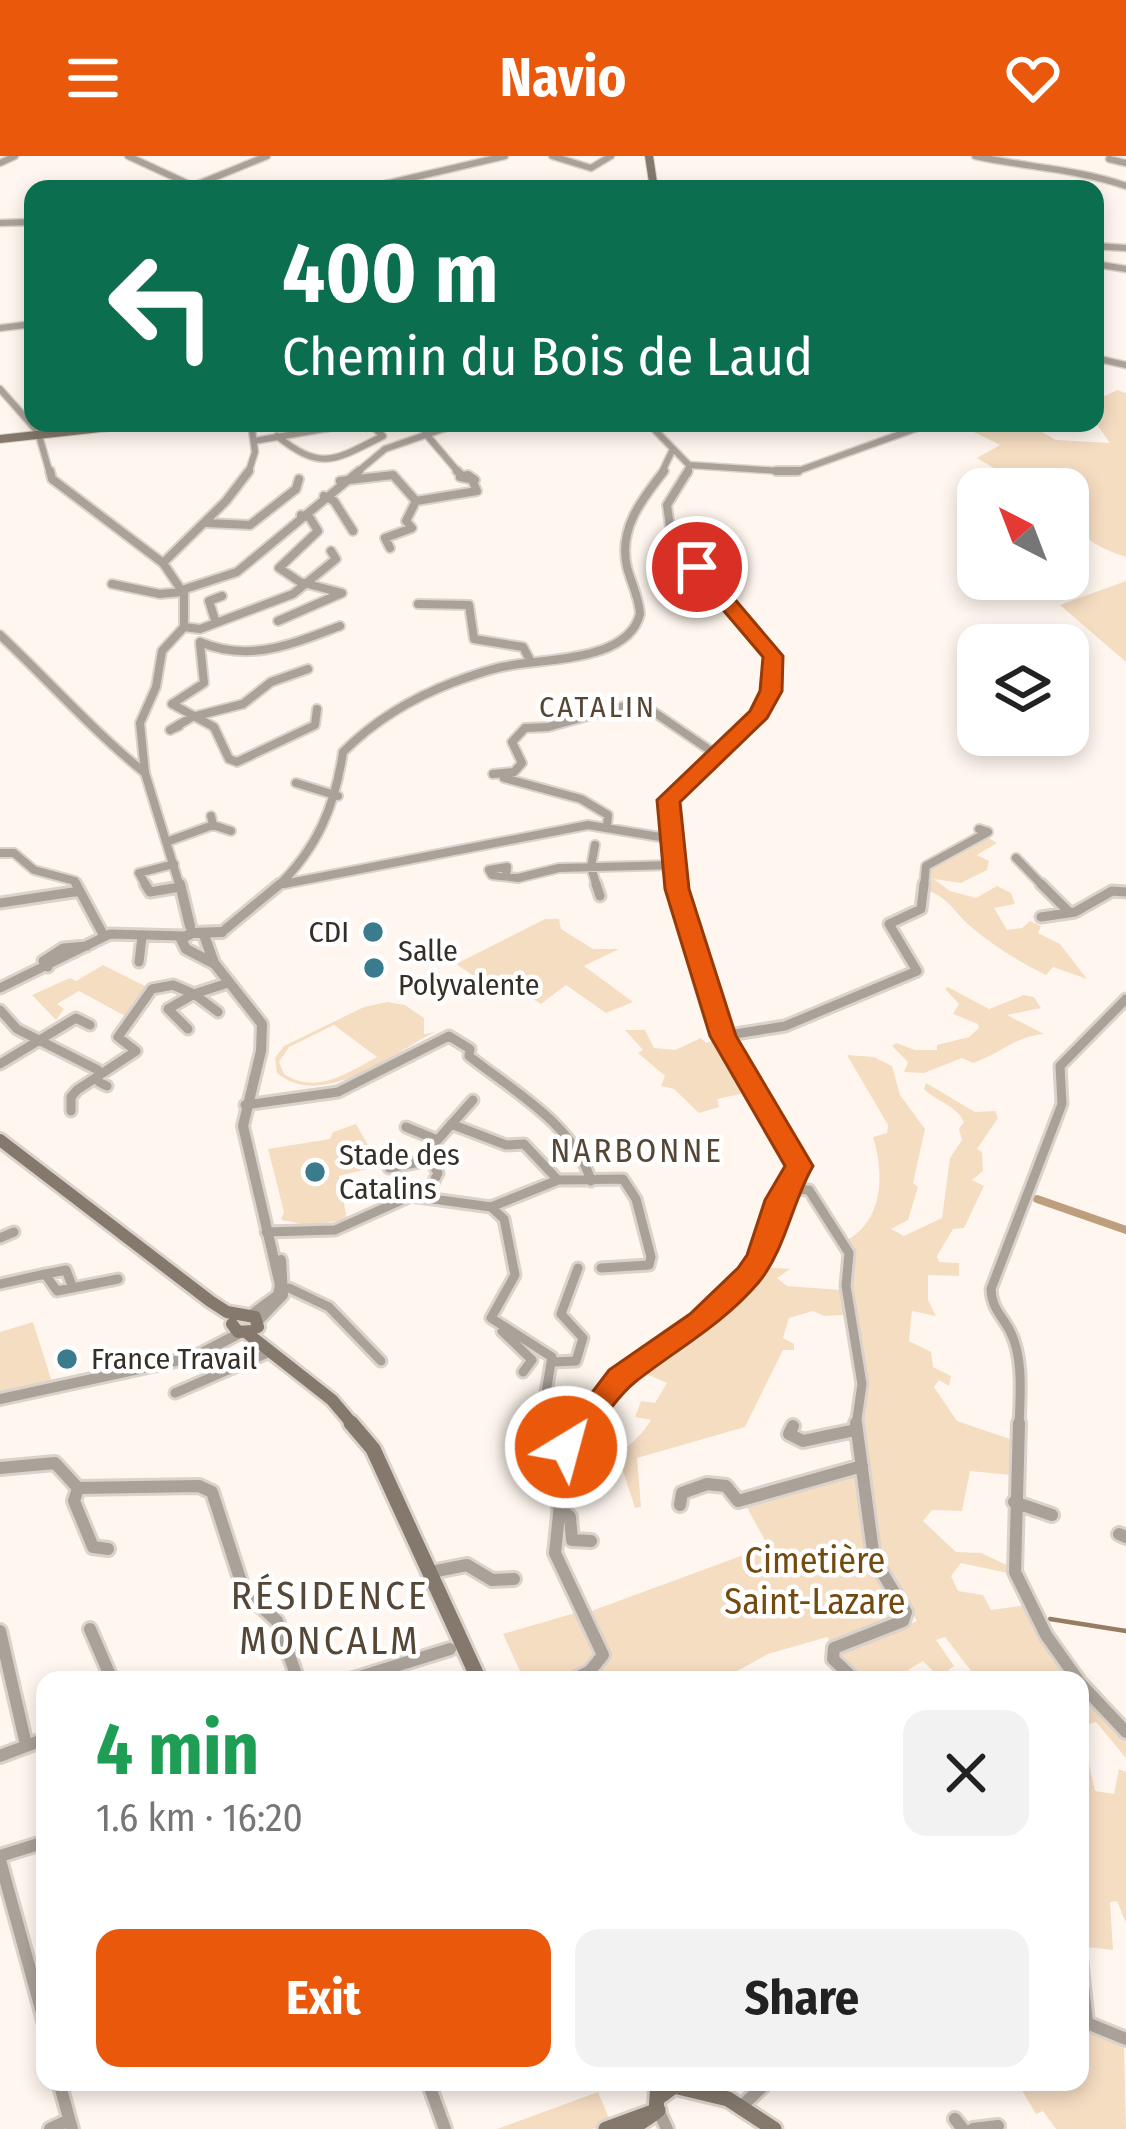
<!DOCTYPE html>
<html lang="en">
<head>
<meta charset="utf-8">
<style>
	:root { --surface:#fff; --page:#f2f2f2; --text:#222; --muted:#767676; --accent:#ea580c }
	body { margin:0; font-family:"Fira Sans Condensed",sans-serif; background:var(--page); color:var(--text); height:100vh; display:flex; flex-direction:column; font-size:45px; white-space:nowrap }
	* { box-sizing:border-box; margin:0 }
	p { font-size:39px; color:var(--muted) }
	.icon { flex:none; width:66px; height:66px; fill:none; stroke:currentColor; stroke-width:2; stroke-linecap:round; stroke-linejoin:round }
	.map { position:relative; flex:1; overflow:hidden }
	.drawer { position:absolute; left:36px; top:1515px; width:1053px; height:420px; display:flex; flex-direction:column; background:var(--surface); border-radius:24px; box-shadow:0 6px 18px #0003 }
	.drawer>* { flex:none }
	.top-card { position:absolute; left:24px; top:24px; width:1080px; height:252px; border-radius:24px; box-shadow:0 6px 18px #0003; background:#0b6e4f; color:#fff; overflow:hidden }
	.needle { width:78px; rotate:318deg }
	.tools { position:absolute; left:957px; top:312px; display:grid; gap:24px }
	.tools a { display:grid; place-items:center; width:132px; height:132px; border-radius:24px; background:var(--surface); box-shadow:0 6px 18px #0003; font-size:60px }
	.pin { position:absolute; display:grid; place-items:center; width:102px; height:102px; color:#fff; margin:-51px; border:6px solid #fff; border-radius:50%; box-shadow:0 3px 12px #0007 }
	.me { position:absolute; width:132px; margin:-66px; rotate:37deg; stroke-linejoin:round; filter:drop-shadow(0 0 9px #0008) }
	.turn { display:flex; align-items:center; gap:42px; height:252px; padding:0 60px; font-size:54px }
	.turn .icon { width:156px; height:156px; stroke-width:2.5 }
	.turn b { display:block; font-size:84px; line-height:102px }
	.round { display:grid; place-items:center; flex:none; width:126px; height:126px; border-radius:24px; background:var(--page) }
	.summary { display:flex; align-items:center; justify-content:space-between; height:204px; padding:0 60px }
	h1 { font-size:72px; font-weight:700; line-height:90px; color:#1e9e55 }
	.action { display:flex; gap:24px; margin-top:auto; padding:24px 60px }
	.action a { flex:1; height:138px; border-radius:24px; background:var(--accent); color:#fff; font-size:48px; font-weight:700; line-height:138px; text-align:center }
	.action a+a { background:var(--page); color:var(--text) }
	header { display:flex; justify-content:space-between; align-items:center; height:156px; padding:0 60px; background:var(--accent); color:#fff; font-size:54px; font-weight:700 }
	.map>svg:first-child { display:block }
	.green { fill:#f5ddc2; fill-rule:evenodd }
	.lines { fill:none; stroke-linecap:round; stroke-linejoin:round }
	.stream { stroke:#957d63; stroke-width:4.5 }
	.canal { stroke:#be9f7d; stroke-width:8 }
	.minor-far3-casing { stroke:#dbd3cb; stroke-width:9 }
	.minor-far2-casing { stroke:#dbd3cb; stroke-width:12 }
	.minor-far1-casing { stroke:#dbd3cb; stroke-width:15 }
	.minor-casing { stroke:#dbd3cb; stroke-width:18 }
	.tertiary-far2-casing { stroke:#dbd3cb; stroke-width:9 }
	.tertiary-far1-casing { stroke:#dbd3cb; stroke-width:12 }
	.tertiary-casing { stroke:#dbd3cb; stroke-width:16 }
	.secondary-far2-casing { stroke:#dbd3cb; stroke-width:10 }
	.secondary-far1-casing { stroke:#dbd3cb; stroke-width:18 }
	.secondary-casing { stroke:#dbd3cb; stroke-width:21 }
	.minor-far3 { stroke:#aaa299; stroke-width:6 }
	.minor-far2 { stroke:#aaa299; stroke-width:8 }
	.minor-far1 { stroke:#aaa299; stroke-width:9 }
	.minor { stroke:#aaa299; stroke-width:12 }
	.tertiary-far2 { stroke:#aaa299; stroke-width:6 }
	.tertiary-far1 { stroke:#aaa299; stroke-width:8 }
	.tertiary { stroke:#aaa299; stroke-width:10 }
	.secondary-far2 { stroke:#84796c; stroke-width:8 }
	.secondary-far1 { stroke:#84796c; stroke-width:12 }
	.secondary { stroke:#84796c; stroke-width:15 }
	.route { fill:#ea580c; stroke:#983908; stroke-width:3 }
	.poi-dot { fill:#3a7b8e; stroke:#fff; stroke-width:4.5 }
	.labels { text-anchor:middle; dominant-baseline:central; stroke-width:9; stroke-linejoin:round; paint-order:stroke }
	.far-quarter-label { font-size:30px; letter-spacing:3px; fill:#564635; stroke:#fff }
	.poi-label { font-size:30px; fill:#362f27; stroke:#fff; text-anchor:start }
	.neighbourhood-label { font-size:33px; letter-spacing:3px; fill:#564635; stroke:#fff }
	.near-park-label { font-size:36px; fill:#744a0f; stroke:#fff }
	.near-neighbourhood-label { font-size:39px; letter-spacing:3px; fill:#564635; stroke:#fff }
</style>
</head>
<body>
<header><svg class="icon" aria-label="menu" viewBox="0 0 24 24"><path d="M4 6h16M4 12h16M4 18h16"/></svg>Navio<svg class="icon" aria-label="heart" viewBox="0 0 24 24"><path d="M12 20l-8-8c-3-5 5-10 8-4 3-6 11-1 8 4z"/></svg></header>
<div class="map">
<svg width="1126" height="1973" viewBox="0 0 1126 1973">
	<rect width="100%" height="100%" fill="#fff7ef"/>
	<path class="green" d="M1117 234 1126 237V401C1089 389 1068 374 1068 333H1029L977 302 1000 289 956 267H1026L1056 284 1110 287 1095 266V245Z
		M1126 425V506L1060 449Z
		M987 681 997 687 977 699 989 705 987 714 961 727 934 723 950 735 976 742 997 730 1011 737 1015 748 994 752 1007 774 1022 772 1030 765 1041 770 1038 777 1060 788 1087 823 1053 811 1046 819C1021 807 992 789 970 770 953 755 950 743 927 734L930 708Z
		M545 763H559L561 773 593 793H619L584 810 633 846 606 857 566 829 541 848 523 837 508 843 456 808Z
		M103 809 147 831 127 861 79 835 57 848 64 853 56 864 32 839 70 822 76 825Z
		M948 831 989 853 1024 839 1034 841 1041 852 1007 859 1044 878C1013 881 1003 897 973 907L962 902 924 917 904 916 908 906 892 890 896 887 915 894H937V889L969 881 979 872 978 868 953 858 959 848 945 833Z
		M387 846 405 849 424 862V878L435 876C391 898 322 955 277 917L275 902 284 890 364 851ZM334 869 377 901C348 917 316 939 284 918L279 906 289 891Z
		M625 874H645L654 892 675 894 701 882 706 887 718 883 750 936 717 943 719 951 699 957 674 933 661 930 665 920 638 897 643 894Z
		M847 899 874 901 892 910 900 939 925 973 913 1027 918 1031 908 1064 891 1073 904 1080 942 1062 950 1002 962 984 959 973 964 966C956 949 937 946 924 933L926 927 975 956 995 955 998 962 977 993 982 996 983 1015 972 1024 984 1030 964 1072 953 1073 937 1100 939 1106 959 1107V1120L928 1119V1144L936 1160 912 1155 909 1185 931 1196 933 1211 951 1220 949 1230 939 1224 934 1231 957 1265 1016 1285 1011 1319 970 1315 962 1355 932 1354 923 1365 956 1396 981 1397 1007 1409V1417L961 1407 951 1420 958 1435 983 1439 991 1454 1026 1449 1074 1524H978L945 1481 936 1484 954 1510 939 1521 923 1505 908 1514 921 1524H862L840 1501 845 1494 917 1465 883 1412 876 1371 862 1265 867 1227 857 1178 849 1083C884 1062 884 1016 873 981L887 977 888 969Z
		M356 968 380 1010 339 1020 347 1064 309 1069 281 1064 284 1056 268 993 330 983 333 976Z
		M761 1111 790 1113 777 1122 787 1130 841 1134 844 1159 824 1160 813 1155 789 1162 783 1182 794 1188V1194H783L745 1271 637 1302 641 1351 635 1352 621 1309 616 1321 604 1318C610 1299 636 1290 651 1264L635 1261 641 1245 655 1247 667 1227 638 1214 707 1168Z
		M33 1166 52 1226 0 1237V1176Z
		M853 1317 874 1416 900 1461 832 1487 827 1481 768 1498 730 1519 733 1524H580L599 1516 606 1504 587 1459 594 1454 768 1390 744 1346Z
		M575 1457 597 1503 564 1524H524L503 1478Z
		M1080 1533 1126 1582V1602L1096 1566 1081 1571 1095 1635 1114 1638 1119 1613 1126 1616V1767L1117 1745 1110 1746 1113 1794 1086 1791 1080 1746Z
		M1080 1854 1086 1870 1124 1889 1126 1973H1056L1043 1955 1036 1958 1017 1926H1080Z
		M598 1936 611 1967 593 1973H497Z"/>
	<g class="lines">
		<path class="stream" d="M1050 1463 1126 1475"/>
		<path class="canal" d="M1037 1043 1126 1074"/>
		<g class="minor-far3-casing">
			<path id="minor-far3" d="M128 0 193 30
				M552 0 591 12 611 0
				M975 0C1025 11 1078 13 1126 30
				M1109 3 1126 7
				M0 7 15 0
				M186 33 267 0
				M364 33 505 0
				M0 67 33 66
				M1095 90 1126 92
				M1095 108 1126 113
				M0 172 33 168
				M1095 202 1126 209
				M0 233 38 276 50 318
				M648 267 689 309 688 318
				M425 277 460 318
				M277 280C322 316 335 304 383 280L369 267
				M254 285 358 267
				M689 309 795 316 931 267
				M248 318 255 296 251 267
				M661 318 673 293"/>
		</g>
		<g class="minor-far2-casing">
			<path id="minor-far2" d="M50 315 52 323 163 407 182 435
				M457 315 462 320
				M776 315H798
				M468 319 475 324 460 321Z
				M340 325 393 319 416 345 406 365 412 372 385 382 390 392
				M324 340 334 345 353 375
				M416 345 477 335 473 326
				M207 367 250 369 296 333 299 323
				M163 407 226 345 249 315
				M112 428 160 438 182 436
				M418 448 469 449 474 483 523 491 530 504
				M215 464 209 445 222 440
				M278 465 342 437 300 426 279 412 318 375 310 362 301 359
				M184 471 200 473 293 438 336 403 331 395
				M0 479C49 525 93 575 145 617
				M200 486C250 507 292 488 340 470
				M172 548 214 571 229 603 237 606 315 569 317 553
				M172 548 204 527 200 488
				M179 570 170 574 192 561 243 548 271 526 308 513
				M493 618 514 616 522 607 512 586 525 572 548 571 639 546 717 599
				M504 622 581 643 608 659 607 670
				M296 627 338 640
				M213 669 231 675
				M169 685 213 669 211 660
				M595 689 591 711 597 731
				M0 697H14L34 714 75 725 78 731
				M1016 702 1044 731
				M506 720 507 711 489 714 492 719 518 722 559 712 674 709
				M284 728 588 669 672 683
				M147 731 139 717 174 708
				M277 731C317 693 335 650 343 596 375 564 412 542 454 526 471 520 489 513 507 510 546 502 628 506 640 458 639 441 631 427 627 411 618 373 642 343 664 315
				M677 731 668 644 760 558 771 535 773 500 671 378 667 349 688 315
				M924 731 926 710 988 676 979 673"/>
		</g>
		<g class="minor-far1-casing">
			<path id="minor-far1" d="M76 728 104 780
				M145 728 150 736 180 731
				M596 728 600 740
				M1041 728 1069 756
				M0 747 80 735
				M1041 761 1075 756 1112 735 1126 736
				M222 776 280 728
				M139 806 142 781
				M48 811 43 805 63 792 87 790
				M0 832 110 778 183 780
				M0 854 17 873 98 914 99 926 107 930
				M188 873 168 853 194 838 218 856
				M723 880 785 870 917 815 889 768 921 753 924 728
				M0 908 76 862 90 869
				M245 949 338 936 449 880 470 893 469 900C513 935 574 968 591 1025
				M71 955V941L77 934 136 895 118 881 152 833 173 829 194 838 228 827
				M451 968 506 989 524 988 558 1024
				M406 971 435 983
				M389 1012 430 1004
				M787 1033 809 1034 849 1097 846 1130 862 1228 856 1270
				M427 1039 438 1017 426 997 473 944
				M491 1051 504 1063 515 1119 491 1162 552 1201 544 1248 549 1261 563 1268H583
				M266 1076 335 1074 411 1040 491 1051 558 1024 623 1023 636 1043 651 1101 649 1109 601 1112
				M0 1082 14 1076
				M46 1118 66 1114 73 1132
				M0 1128 45 1118 57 1135 118 1123
				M289 1132 329 1151 381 1205
				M502 1175 532 1204 523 1216
				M553 1206 576 1205 583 1182 561 1158 578 1112
				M175 1237 272 1195
				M582 1270C595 1254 608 1233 624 1219 666 1185 712 1161 748 1119 769 1095 780 1042 799 1009 748 922 688 831 677 728
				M1019 1270C1020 1241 1024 1202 1010 1175 1001 1158 992 1153 991 1133L1062 948 1060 910 1126 843"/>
		</g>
		<g class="minor-casing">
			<path id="minor" d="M561 1267 583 1268
				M1019 1267 1015 1416 1046 1479 1078 1524
				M793 1270 789 1278 803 1285 855 1274
				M0 1312 55 1307 78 1332 199 1330 212 1336 244 1435 277 1465 298 1524
				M78 1332 74 1345 93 1391 108 1393
				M1014 1346 1052 1359
				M680 1349 682 1337 707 1328 726 1330 738 1345 862 1310
				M559 1351 570 1361 572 1384 591 1385
				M1119 1378 1126 1381
				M431 1416 467 1409 492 1424 514 1423
				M90 1473 112 1524
				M0 1475 26 1589
				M350 1524 450 1493
				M572 1524 590 1515 603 1499 555 1397 566 1291 585 1267
				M855 1524 833 1503 834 1492 903 1465 906 1456 874 1403 856 1267
				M1080 1527 1126 1576
				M0 1600 45 1583
				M0 1700 45 1686
				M0 1704 45 1868
				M1080 1803 1087 1867 1126 1883
				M59 1926 72 1973
				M428 1926 445 1973
				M743 1949 767 1926
				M658 1954 667 1973
				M955 1963 963 1973
				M50 1973 69 1964
				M973 1973 998 1970"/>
		</g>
		<g class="tertiary-far2-casing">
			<path id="tertiary-far2" d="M355 318 385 293 460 267"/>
		</g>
		<g class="tertiary-far1-casing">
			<path id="tertiary-far1" d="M184 438 185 433 237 416 359 315
				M180 731 145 617 140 567 156 531 162 495 184 471V438"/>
		</g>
		<g class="tertiary-casing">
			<path id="tertiary" d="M180 728 190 770
				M204 779 214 807 262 868 261 895 243 970 280 1129 278 1139 251 1159
				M213 807 186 793 181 783 192 777 222 776
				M258 1165 283 1139 281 1104
				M0 1243 194 1201 240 1177"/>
		</g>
		<g class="secondary-far2-casing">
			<path id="secondary-far2" d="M649 0 654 33
				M0 283 146 267"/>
		</g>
		<g class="secondary-far1-casing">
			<path id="secondary-far1" d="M0 984 210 1145 227 1156 255 1161 258 1171
				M232 1168 238 1176 252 1175
				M247 1177 332 1244 354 1270"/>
		</g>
		<g class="secondary-casing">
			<path id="secondary" d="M351 1267 373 1293 479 1524
				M662 1939 674 1930 728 1943 774 1973
				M606 1973 658 1954
				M631 1973 656 1956 658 1926"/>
		</g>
		<use href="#minor-far3" class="minor-far3"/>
		<use href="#minor-far2" class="minor-far2"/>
		<use href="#minor-far1" class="minor-far1"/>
		<use href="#minor" class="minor"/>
		<use href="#tertiary-far2" class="tertiary-far2"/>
		<use href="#tertiary-far1" class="tertiary-far1"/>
		<use href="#tertiary" class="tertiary"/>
		<use href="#secondary-far2" class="secondary-far2"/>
		<use href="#secondary-far1" class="secondary-far1"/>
		<use href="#secondary" class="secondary"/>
	</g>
	<path class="route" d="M690 407H704L783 500 782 535 767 562 680 646 689 733 736 880 813 1010C792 1046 785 1095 758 1127 723 1168 677 1193 635 1226 613 1244 595 1276 578 1299H555L551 1291 609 1214 690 1158 738 1112 747 1099 765 1044 785 1010 710 880 665 733 657 644 750 555 760 535 763 501 690 415Z"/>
	<g class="poi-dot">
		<circle cx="373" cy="776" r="12"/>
		<circle cx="374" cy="812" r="12"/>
		<circle cx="315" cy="1016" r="12"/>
		<circle cx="67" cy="1203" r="12"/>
	</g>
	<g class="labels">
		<g class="far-quarter-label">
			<text x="598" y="551">CATALIN</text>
		</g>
		<g class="poi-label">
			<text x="349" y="776" text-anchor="end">CDI</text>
			<text x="398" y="795">Salle<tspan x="398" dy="34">Polyvalente</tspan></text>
			<text x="339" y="999">Stade des<tspan x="339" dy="34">Catalins</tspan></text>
			<text x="91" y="1203">France Travail</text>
		</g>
		<g class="neighbourhood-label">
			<text x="637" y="995">NARBONNE</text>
		</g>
		<g class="near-park-label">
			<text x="815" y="1405">Cimetière<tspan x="815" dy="41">Saint-Lazare</tspan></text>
		</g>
		<g class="near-neighbourhood-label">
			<text x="330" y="1440">RÉSIDENCE<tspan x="330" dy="45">MONCALM</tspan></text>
		</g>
	</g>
</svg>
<div class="tools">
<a><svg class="needle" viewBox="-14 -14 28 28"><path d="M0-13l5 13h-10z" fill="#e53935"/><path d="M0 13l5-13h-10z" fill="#767676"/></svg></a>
<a><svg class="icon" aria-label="layers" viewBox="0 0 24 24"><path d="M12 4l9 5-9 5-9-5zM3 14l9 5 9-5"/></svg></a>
</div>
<div class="pin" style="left:697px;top:411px;background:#d93025"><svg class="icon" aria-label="arrive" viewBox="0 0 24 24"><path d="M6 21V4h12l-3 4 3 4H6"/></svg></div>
<svg class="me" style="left:566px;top:1291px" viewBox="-20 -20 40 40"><circle r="17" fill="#ea580c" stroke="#fff" stroke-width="3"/><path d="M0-11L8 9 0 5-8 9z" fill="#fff"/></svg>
<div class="top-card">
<div class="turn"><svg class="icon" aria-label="left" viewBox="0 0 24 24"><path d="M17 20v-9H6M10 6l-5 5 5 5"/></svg><div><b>400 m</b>Chemin du Bois de Laud</div></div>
</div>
<section class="drawer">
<div class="summary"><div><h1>4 min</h1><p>1.6 km · 16:20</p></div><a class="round"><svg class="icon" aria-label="close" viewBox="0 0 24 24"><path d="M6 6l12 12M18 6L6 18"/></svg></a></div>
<div class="action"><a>Exit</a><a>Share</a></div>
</section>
</div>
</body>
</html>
